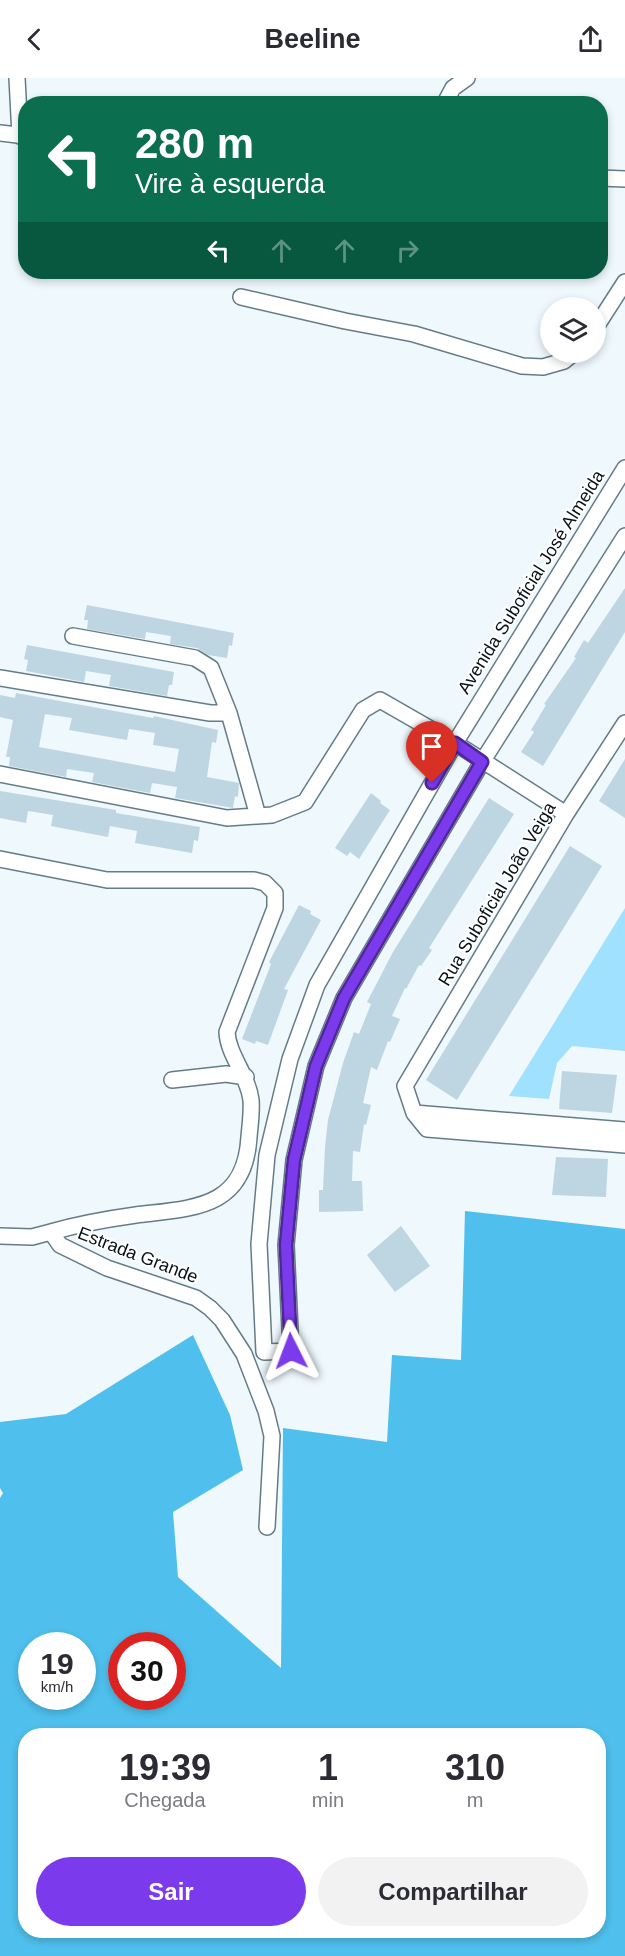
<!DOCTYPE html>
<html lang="pt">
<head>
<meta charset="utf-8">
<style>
	:root { --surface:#fff; --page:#f2f2f3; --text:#2b2b33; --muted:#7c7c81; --accent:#7c3aed }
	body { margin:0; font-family:Arial,sans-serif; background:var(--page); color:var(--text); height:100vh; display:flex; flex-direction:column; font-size:22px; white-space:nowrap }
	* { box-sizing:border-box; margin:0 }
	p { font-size:20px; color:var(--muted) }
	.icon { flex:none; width:33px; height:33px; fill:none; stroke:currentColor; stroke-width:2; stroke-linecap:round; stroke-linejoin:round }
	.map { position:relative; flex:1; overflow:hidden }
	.details { position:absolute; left:18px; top:1650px; width:588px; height:210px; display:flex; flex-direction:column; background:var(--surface); border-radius:24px; box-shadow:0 3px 9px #0003 }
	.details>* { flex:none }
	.hud { position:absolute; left:18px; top:18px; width:590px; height:183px; border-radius:24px; box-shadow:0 3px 9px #0003; background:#0b6e4f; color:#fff; overflow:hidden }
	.tools { position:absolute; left:540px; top:219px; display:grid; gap:12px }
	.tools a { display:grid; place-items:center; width:66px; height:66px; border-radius:50%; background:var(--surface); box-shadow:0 3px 9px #0003; font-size:30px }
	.speed { position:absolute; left:18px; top:1554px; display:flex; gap:12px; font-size:30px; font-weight:700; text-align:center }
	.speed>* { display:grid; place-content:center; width:78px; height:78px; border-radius:50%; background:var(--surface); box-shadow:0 3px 9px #0003; line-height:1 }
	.speed small { font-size:15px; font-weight:400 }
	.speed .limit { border:9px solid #d22; background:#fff; color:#111 }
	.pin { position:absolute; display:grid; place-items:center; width:51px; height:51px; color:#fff; margin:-62px -26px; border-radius:50% 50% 50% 0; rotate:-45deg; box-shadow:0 0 6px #0007 }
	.pin .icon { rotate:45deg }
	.me { position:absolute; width:66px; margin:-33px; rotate:357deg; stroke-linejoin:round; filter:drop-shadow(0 0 4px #0008) }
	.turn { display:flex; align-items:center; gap:21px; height:126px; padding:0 18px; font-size:27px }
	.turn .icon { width:78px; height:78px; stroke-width:2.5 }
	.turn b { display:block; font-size:42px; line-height:51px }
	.lanes { display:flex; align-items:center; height:57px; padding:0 18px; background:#0003; justify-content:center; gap:30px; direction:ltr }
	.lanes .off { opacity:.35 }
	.eta { display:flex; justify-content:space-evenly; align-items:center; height:102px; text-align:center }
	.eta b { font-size:36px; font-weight:700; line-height:42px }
	.primary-button { display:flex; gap:12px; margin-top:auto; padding:12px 18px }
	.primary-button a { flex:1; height:69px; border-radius:36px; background:var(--accent); color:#fff; font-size:24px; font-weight:700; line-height:69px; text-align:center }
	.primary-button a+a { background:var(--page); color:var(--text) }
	header { display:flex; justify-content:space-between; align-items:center; height:78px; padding:0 18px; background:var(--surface); font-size:27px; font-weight:700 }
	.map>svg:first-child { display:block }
	.green { fill:#9fe1ff }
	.forest { fill:#4fc0ed; fill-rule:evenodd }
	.building { fill:#bdd6e2; fill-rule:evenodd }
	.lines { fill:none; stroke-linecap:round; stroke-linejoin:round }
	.street-casing { stroke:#657c87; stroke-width:18 }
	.street { stroke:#fff; stroke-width:15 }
	.route-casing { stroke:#51269a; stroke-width:15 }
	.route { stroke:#7c3aed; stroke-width:10 }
	.labels { text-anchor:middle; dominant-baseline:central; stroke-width:4.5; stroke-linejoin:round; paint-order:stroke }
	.street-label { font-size:18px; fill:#081115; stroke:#fff }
</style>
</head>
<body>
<header><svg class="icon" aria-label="back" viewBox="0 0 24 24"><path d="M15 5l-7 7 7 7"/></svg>Beeline<svg class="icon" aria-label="share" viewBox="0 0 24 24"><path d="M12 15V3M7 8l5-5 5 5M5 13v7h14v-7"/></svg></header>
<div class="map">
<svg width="625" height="1878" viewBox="0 0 625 1878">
	<rect width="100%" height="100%" fill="#eef8fd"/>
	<path class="green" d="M625 830V973L572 968 557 985 549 1021 509 1018Z"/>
	<path class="forest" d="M465 1133 625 1151V1878H0V1420L3 1415 0 1410V1344L66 1336 193 1257 230 1337 243 1392 173 1434 178 1499 281 1590 283 1350 387 1364 392 1277 461 1282ZM32 1568H82V1618H32ZM122 1568H172V1618H122ZM26 1658H598V1852H26Z"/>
	<path class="building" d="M625 510V554L543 688 521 674 534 654 531 652 546 627 544 626 576 580 574 579 584 562 588 565Z
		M87 527 234 555 232 568 229 567 227 580 208 577 197 570 170 566 171 558 146 554 145 561 87 551 88 542H84Z
		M27 567 174 594 172 607H169L167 618 109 608 111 597 86 593 84 604 26 593 28 582 24 581Z
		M16 615 153 640 154 638 218 652 216 665 212 664 207 699 239 705 238 719 235 718 233 730 175 720 177 709 152 705 150 715 92 704 94 695 67 691 66 699 9 688 10 679H6L13 642 0 639V617L15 620ZM45 636 72 640 69 652 127 662 129 651 155 655 153 667 179 671 175 694 39 669Z
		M625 681V740L599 723Z
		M0 713 116 732V735L200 749 198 763 194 762 192 775 135 765 137 753 110 748 108 759 51 748 53 737 28 733 26 745 0 740Z
		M371 715 381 723 380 725 390 732 359 781 350 774 347 778 335 770Z
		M489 720 514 736 429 870 432 872 421 888 419 887 406 911 405 910 392 938 400 941 390 964 388 963 377 992 371 989 363 1025 371 1027 366 1047 364 1046 360 1074 353 1073 352 1103H362L363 1133 319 1134V1112H323L325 1069 328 1042 343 985 354 954 359 956 371 926 367 924 393 874Z
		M570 768 602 788 457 1022 426 1002Z
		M299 827 311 833 310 836 321 842 284 911 288 912 268 967 256 963 255 966 242 961 271 886 269 884Z
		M562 993 617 997 612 1035 559 1031Z
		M556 1079 608 1081 606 1119 552 1117Z
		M401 1148 430 1188 395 1214 367 1177Z"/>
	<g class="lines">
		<g class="street-casing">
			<path id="street" d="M17 0 20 58
				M446 23 453 10 467 0
				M0 55 26 58
				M600 100 625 101
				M241 219 345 243 414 256 522 288 543 289 564 283 575 274
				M596 249 625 204
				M625 390 455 665 317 907 290 981 267 1077 259 1166 264 1274 291 1273 286 1167 294 1082 316 988 344 920 482 684 625 458
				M73 558 195 580 211 590 229 635 258 738
				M0 600 210 635H229
				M625 645 566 736 405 1008 414 1035 427 1051 625 1067
				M0 696 227 740 272 737 305 724 363 632 380 622 455 665 566 736
				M0 781 107 802H254L265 805 275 815V830L227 954C228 977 248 997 251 1022 252 1034 250 1047 249 1059 245 1131 193 1130 136 1137 107 1141 79 1146 51 1154
				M172 1002 226 996 246 999
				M414 1035 625 1052
				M0 1158 32 1159 51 1154 60 1167 107 1190 196 1220 210 1230 222 1242 244 1276 266 1333 272 1358 267 1449"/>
		</g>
		<use href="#street" class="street"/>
	</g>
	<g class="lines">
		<g class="route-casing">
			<path id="route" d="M291 1273 286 1167 294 1082 316 988 344 920 482 684 455 665 432 705"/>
		</g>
		<use href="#route" class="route"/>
	</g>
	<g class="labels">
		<g class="street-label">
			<text transform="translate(531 504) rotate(-58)">Avenida Suboficial José Almeida</text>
			<text transform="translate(497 816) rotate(-59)">Rua Suboficial João Veiga</text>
			<text transform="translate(138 1177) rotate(21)">Estrada Grande</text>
		</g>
	</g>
</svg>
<div class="tools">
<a><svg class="icon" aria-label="layers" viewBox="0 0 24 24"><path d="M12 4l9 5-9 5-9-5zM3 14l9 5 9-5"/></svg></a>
</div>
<div class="speed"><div>19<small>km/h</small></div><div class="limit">30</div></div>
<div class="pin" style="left:432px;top:705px;background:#d93025"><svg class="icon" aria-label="arrive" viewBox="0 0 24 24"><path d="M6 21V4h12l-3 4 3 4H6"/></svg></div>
<svg class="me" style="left:291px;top:1273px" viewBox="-20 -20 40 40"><path d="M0-17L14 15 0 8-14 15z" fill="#7c3aed" stroke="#fff" stroke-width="4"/></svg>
<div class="hud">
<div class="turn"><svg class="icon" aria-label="left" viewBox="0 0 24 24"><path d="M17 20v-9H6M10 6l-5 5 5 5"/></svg><div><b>280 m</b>Vire à esquerda</div></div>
<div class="lanes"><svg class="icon" aria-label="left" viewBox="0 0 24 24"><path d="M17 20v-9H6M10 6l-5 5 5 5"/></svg><svg class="icon off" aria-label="ahead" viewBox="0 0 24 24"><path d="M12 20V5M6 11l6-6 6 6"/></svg><svg class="icon off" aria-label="ahead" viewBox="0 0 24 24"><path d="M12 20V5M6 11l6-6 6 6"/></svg><svg class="icon off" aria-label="right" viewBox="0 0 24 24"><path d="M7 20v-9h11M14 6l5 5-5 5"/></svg></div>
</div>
<section class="details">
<div class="eta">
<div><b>19:39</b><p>Chegada</p></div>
<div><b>1</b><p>min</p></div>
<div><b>310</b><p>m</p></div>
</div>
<div class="primary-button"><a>Sair</a><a>Compartilhar</a></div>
</section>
</div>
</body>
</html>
